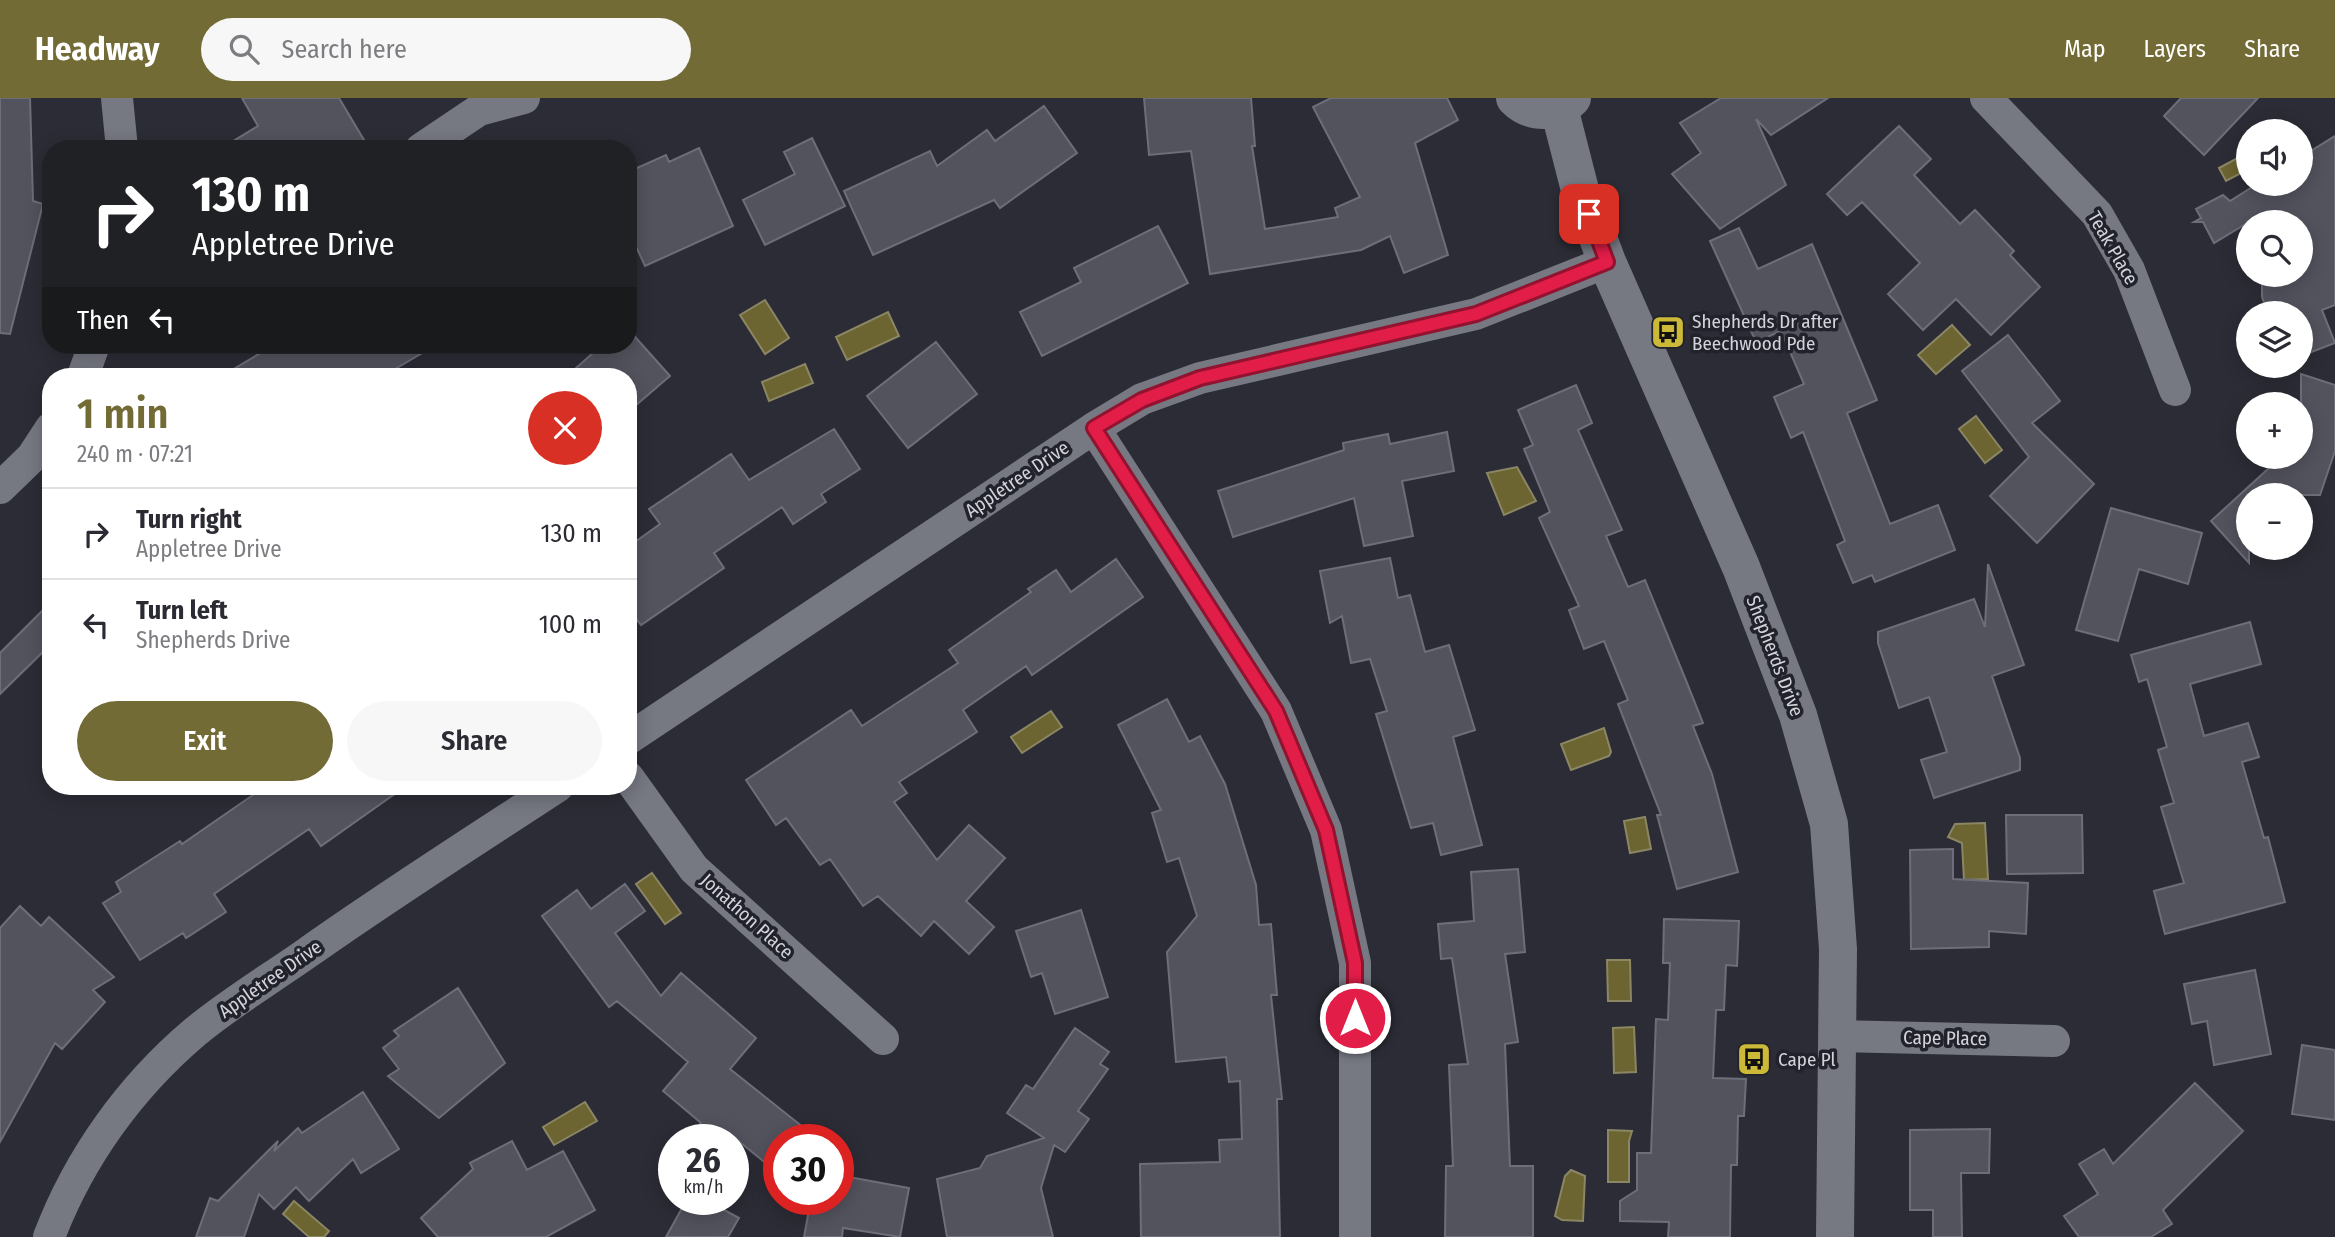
<!DOCTYPE html>
<html lang="en">
<head>
<meta charset="utf-8">
<style>
	:root { --surface:#fff; --page:#f7f7f7; --text:#2b2b33; --muted:#7c7c81; --line:#e1e1e2; --accent:#736b35 }
	body { margin:0; font-family:"Fira Sans Condensed",sans-serif; background:var(--page); color:var(--text); height:100vh; display:flex; flex-direction:column; font-size:26px; white-space:nowrap }
	* { box-sizing:border-box; margin:0 }
	p { font-size:23px; color:var(--muted) }
	.icon { flex:none; width:38px; height:38px; fill:none; stroke:currentColor; stroke-width:2; stroke-linecap:round; stroke-linejoin:round }
	.map { position:relative; flex:1; overflow:hidden }
	.side { position:absolute; left:42px; top:270px; width:595px; height:427px; display:flex; flex-direction:column; background:var(--surface); border-radius:28px; box-shadow:0 4px 18px #0003 }
	.side>* { flex:none }
	.guide { position:absolute; left:42px; top:42px; width:595px; height:214px; border-radius:28px; box-shadow:0 4px 18px #0003; background:#202124; color:#fff; overflow:hidden }
	.tools { position:absolute; left:2236px; top:21px; display:grid; gap:14px }
	.tools a { display:grid; place-items:center; width:77px; height:77px; border-radius:50%; background:var(--surface); box-shadow:0 4px 18px #0003; font-size:35px }
	.speed { position:absolute; left:658px; top:1026px; display:flex; gap:14px; font-size:35px; font-weight:700; text-align:center }
	.speed>* { display:grid; place-content:center; width:91px; height:91px; border-radius:50%; background:var(--surface); box-shadow:0 4px 18px #0003; line-height:1 }
	.speed small { font-size:18px; font-weight:400 }
	.speed .limit { border:10px solid #d22; background:#fff; color:#111 }
	.pin { position:absolute; display:grid; place-items:center; width:60px; height:60px; color:#fff; margin:-30px; border-radius:14px; box-shadow:0 4px 10px #0006 }
	.me { position:absolute; width:77px; margin:-38px; rotate:0deg; stroke-linejoin:round; filter:drop-shadow(0 0 5px #0008) }
	.turn { display:flex; align-items:center; gap:24px; height:147px; padding:0 35px; font-size:32px }
	.turn .icon { width:91px; height:91px; stroke-width:2.5 }
	.turn b { display:block; font-size:49px; line-height:60px }
	.then { display:flex; align-items:center; height:66px; padding:0 35px; background:#0003; gap:14px; font-size:26px }
	.round { display:grid; place-items:center; flex:none; width:74px; height:74px; border-radius:37px; background:var(--page) }
	.summary { display:flex; align-items:center; justify-content:space-between; height:119px; padding:0 35px }
	h1 { font-size:42px; font-weight:600; line-height:52px; color:var(--accent) }
	.cta { display:flex; gap:14px; margin-top:auto; padding:14px 35px }
	.cta a { flex:1; height:80px; border-radius:42px; background:var(--accent); color:#fff; font-size:28px; font-weight:600; line-height:80px; text-align:center }
	.cta a+a { background:var(--page); color:var(--text) }
	ul { padding:0; list-style:none }
	li { display:flex; align-items:center; gap:21px; height:91px; padding:0 35px; border-top:2px solid var(--line) }
	li div { flex:1 }
	li b { display:block; font-size:26px }
	li em { font-style:normal }
	header { display:flex; align-items:center; gap:42px; box-sizing:border-box; height:98px; padding:0 35px; background:var(--accent); color:#fff }
	header strong { font-size:33px }
	nav { display:flex; gap:38px; margin-inline-start:auto; font-size:24px }
	.search { width:490px; height:63px; background:var(--page); display:flex; align-items:center; gap:18px; box-sizing:border-box; padding:0 24px; border-radius:38px; color:var(--muted); font-size:26px }
	.map>svg:first-child { display:block }
	.water { fill:#6c6431; stroke:#8b8664; stroke-width:2 }
	.building { fill:#52535d; stroke:#6d6e79; stroke-width:2 }
	.lines { fill:none; stroke-linecap:round; stroke-linejoin:round }
	.street { stroke:#767882; stroke-width:32 }
	.secondary { stroke:#767882; stroke-width:38 }
	.route-casing { stroke:#92132f; stroke-width:18 }
	.route { stroke:#e11d48; stroke-width:12 }
	.labels { text-anchor:middle; dominant-baseline:central; stroke-width:7; stroke-linejoin:round; paint-order:stroke }
	.street-label { font-size:19px; fill:#d3d4da; stroke:#21222b }
	.poi-label { font-size:19px; fill:#d3d4da; stroke:#21222b; text-anchor:start }
</style>
</head>
<body>
<header>
<strong>Headway</strong>
<div class="search"><svg class="icon" aria-label="search" viewBox="0 0 24 24"><circle cx="10" cy="10" r="6"/><path d="M15 15l6 6"/></svg>Search here</div>
<nav><a>Map</a><a>Layers</a><a>Share</a></nav>
</header>
<div class="map">
<svg width="2335" height="1139" viewBox="0 0 2335 1139">
	<rect width="100%" height="100%" fill="#2b2c35"/>
	<path class="water" d="M2249 54V71L2226 83 2219 70Z
		M765 202 789 240 765 256 740 217Z
		M888 214 899 238 847 262 836 239Z
		M1952 227 1970 247 1936 276 1918 257Z
		M805 266 813 285 769 303 762 284Z
		M1976 318 2002 352 1985 365 1959 331Z
		M1517 369 1536 403 1504 417 1487 375Z
		M1051 613 1062 629 1022 655 1011 639Z
		M1604 630 1611 654 1609 658 1571 672 1561 646Z
		M1645 719 1651 751 1630 755 1624 723Z
		M1985 725 1988 781 1964 782 1962 745 1948 739 1955 726Z
		M652 775 681 815 665 826 636 786Z
		M1607 862H1630L1631 903H1608Z
		M1634 929 1636 974 1614 975 1613 930Z
		M585 1004 597 1023 554 1047 543 1029Z
		M1608 1032 1632 1033 1629 1043V1084H1608Z
		M1571 1072 1585 1078 1583 1123 1562 1122 1555 1118 1565 1078Z
		M294 1103 329 1133 324 1139H309L283 1116Z"/>
	<path class="building" d="M0 0H30L33 103 43 106 10 236 0 235Z
		M242 0H339L364 42 350 51H220L258 28Z
		M1144 0H1251L1255 48H1252L1265 131 1338 119 1335 110 1360 99 1313 9 1331 0H1447L1458 22 1415 45 1448 157 1404 175 1390 138 1361 152 1210 176 1191 53 1149 57Z
		M1721 0H1828L1771 37 1756 21 1786 87 1720 131 1672 76 1701 55 1680 25Z
		M2181 0H2258L2204 57 2164 18Z
		M1044 8 1077 55 1000 110 994 102 873 157 844 93 930 53 937 68 987 32 995 43Z
		M1899 28 1931 61 1914 77 1960 126 1975 112 2014 153 2010 157 2040 189 1991 237 1956 201 1923 232 1888 196 1920 165 1862 104 1847 117 1827 96Z
		M2335 38V207L2322 212 2335 245 2301 258V215H2268L2262 199V187L2289 177H2301V124H2249L2214 145 2203 124H2194L2201 120 2196 111 2223 97 2230 103 2257 86H2301V59Z
		M812 40 845 108 765 147 743 102 795 76 784 54Z
		M699 50 733 128 645 168 628 131V74L666 57 669 64Z
		M1158 128 1188 185 1042 258 1020 214 1081 184 1074 170Z
		M1739 130 1758 171 1812 146 1877 302 1847 315 1890 426 1938 407 1955 452 1875 484 1872 477 1853 485 1837 447 1845 443 1803 334 1791 340 1774 299 1804 286 1781 233 1756 244 1710 143Z
		M628 231 670 278 628 314V278H567L602 247H628Z
		M2008 237 2060 303 2032 325 2094 386 2037 445 1990 398 2029 359 1962 273Z
		M936 244 977 296 908 350 867 298Z
		M274 247H436L383 278H222Z
		M2301 276 2335 287V353L2320 397H2249V465L2211 423 2281 359H2301Z
		M1576 287 1592 325 1578 332 1622 432 1606 438 1628 489 1645 482 1685 580 1703 625 1693 628 1712 676 1738 774 1677 791 1657 717H1661L1618 606 1628 602 1604 543 1584 551 1569 512 1579 508 1539 420 1550 414 1524 351 1533 347 1518 312Z
		M834 331 860 371 821 396 826 404 793 426 782 409 714 455 724 470 641 527 628 509V449L660 426 649 411 731 356 749 382Z
		M1447 334 1454 373 1402 383 1413 438 1364 448 1354 400 1233 439 1218 393 1344 352 1343 345 1388 336 1390 346Z
		M2111 410 2202 435 2188 486 2139 471 2118 543 2076 532Z
		M1390 460 1398 500 1410 497 1425 554 1449 547 1475 632 1453 639 1482 747 1441 757 1433 725 1411 730 1376 616 1387 613 1370 561 1351 565 1342 518 1330 525 1320 473Z
		M1116 461 1143 499 1032 577 1026 568 963 612 977 634 899 684 907 695 894 704 937 762 969 727 1005 760 966 803 994 829 969 856 934 823 921 838 878 798 863 808 830 761 820 767 786 720 776 727 746 682 851 612 862 628 958 565 949 552 1031 494 1028 491 1056 472 1071 494Z
		M1988 466 2024 567 1992 578 2020 660V672L1934 700 1921 662 1947 654 1929 599 1899 610 1878 545V534L1974 501 1985 529Z
		M51 504V546L0 596V555Z
		M2250 524 2261 566 2190 586 2204 638 2248 625 2259 659 2242 664 2264 740 2268 739 2285 804 2165 836 2154 793 2184 785 2161 709 2174 705 2158 652 2167 649 2147 581 2139 584 2131 557Z
		M1167 601 1189 644 1200 638 1225 686 1256 787 1259 827 1271 826 1277 897H1271L1282 1001H1277L1280 1139H1141L1140 1066 1220 1064 1219 1042 1242 1041 1240 983 1229 984 1226 959 1176 964 1167 854 1197 818 1179 760 1167 764 1152 715 1161 712 1118 627Z
		M266 688H406L321 748 309 731 214 796 226 814 186 840 183 835 140 862 103 805 121 794 116 784 180 743 182 746Z
		M2006 717H2082L2083 775 2007 776Z
		M1953 751V781L2028 785 2026 836 1989 833V849L1911 851 1910 752Z
		M1518 771 1525 854 1505 856 1518 944 1505 946 1510 1068H1533V1139H1445L1446 1068H1453L1449 967 1468 966 1452 860 1441 861 1438 826 1474 823 1471 774Z
		M625 786 645 813 615 835 661 898 681 875 756 940 730 971 818 1041H779V1076L736 1041H688L701 1025 663 993 688 964 617 903 609 909 542 818 577 792 591 811Z
		M20 808 41 828 49 819 114 879 93 892 105 904 62 951 55 945 0 1044V830Z
		M1081 812 1108 899 1055 916 1042 875 1031 879 1016 833Z
		M1664 821 1739 823 1737 868 1726 867 1724 912H1716L1713 980 1746 981 1744 1018H1738L1737 1067H1731L1730 1139H1668L1669 1124 1620 1123V1103L1637 1092V1055H1651L1656 921 1668 922 1670 865H1663Z
		M2255 872 2271 956 2214 967 2207 923 2192 926 2184 886Z
		M458 890 505 965 439 1020 388 978 399 971 383 950 399 938 394 933Z
		M1075 930 1109 954 1100 966 1108 971 1078 1013 1089 1021 1065 1054 1054 1047 1041 1090 1053 1139H947L937 1081 980 1070 987 1058 1044 1040 1007 1015 1026 987 1033 991Z
		M2302 947 2335 952V1022L2292 1016Z
		M2195 985 2243 1033 2163 1112 2172 1126 2151 1139H2079L2064 1118 2098 1096 2079 1066 2104 1051 2113 1066Z
		M363 994 399 1051 361 1075 353 1061 309 1103 296 1089 274 1111 259 1096 244 1139H196L210 1100 218 1103 278 1043 274 1053 298 1030 302 1035Z
		M1990 1031 1989 1075H1961L1962 1139H1933V1112H1910V1032Z
		M512 1043 527 1072 563 1053 595 1112 546 1139H438L421 1120 473 1071 470 1065Z
		M838 1077 909 1090 900 1139 843 1130 842 1139H804L811 1101H838Z
		M687 1101H704L739 1120 728 1139H666Z"/>
	<g class="lines">
		<path class="street" d="M117 0 122 51
			M1986 0 2097 116 2129 172 2175 292
			M421 51 479 12 524 0
			M83 278 94 247
			M1094 330 1276 613 1326 732 1355 865V1139
			M0 390 32 359 51 330
			M628 641 1094 330 1142 301 1200 280 1476 216 1607 164
			M628 679 694 771 883 941
			M1836 938 2054 943
			M49 1139C79 1060 130 989 195 934 230 905 270 881 307 855 389 797 474 743 558 688"/>
		<path class="secondary" d="M1515 0C1531 16 1556 16 1572 0
			M1559 10 1580 92 1607 164 1741 469 1798 617 1829 726 1838 851 1835 1139"/>
	</g>
	<g class="lines">
		<g class="route-casing">
			<path id="route" d="M1355 920V865L1326 732 1276 613 1094 330 1142 302 1200 280 1476 216 1607 164 1589 116"/>
		</g>
		<use href="#route" class="route"/>
	</g>
	<defs>
		<g id="bus-square" transform="scale(1.75)"><rect x="-9" y="-9" width="18" height="18" rx="4" fill="#ccb938" stroke="#21222b"/><path d="M-5-6H5V4H4V6H2V4H-2V6H-4V4H-5ZM-3.5-4V0h7V-4ZM-3.5 1.2v1.5H-2V1.2ZM2 1.2v1.5H3.5V1.2Z" fill="#111"/></g>
	</defs>
	<g fill-rule="evenodd">
		<use href="#bus-square" x="1668" y="234"/>
		<use href="#bus-square" x="1754" y="961"/>
	</g>
	<g class="labels">
		<g class="street-label">
			<text transform="translate(2113 150) rotate(60)">Teak Place</text>
			<text transform="translate(1017 381) rotate(-34)">Appletree Drive</text>
			<text transform="translate(1775 558) rotate(69)">Shepherds Drive</text>
			<text transform="translate(747 818) rotate(42)">Jonathon Place</text>
			<text transform="translate(270 881) rotate(-35)">Appletree Drive</text>
			<text transform="translate(1945 940) rotate(1)">Cape Place</text>
		</g>
		<g class="poi-label">
			<text x="1692" y="223">Shepherds Dr after<tspan x="1692" dy="22">Beechwood Pde</tspan></text>
			<text x="1778" y="961">Cape Pl</text>
		</g>
	</g>
</svg>
<div class="tools">
<a><svg class="icon" aria-label="sound" viewBox="0 0 24 24"><path d="M4 9h4l5-4v14l-5-4H4zM17 9q2 3 0 6"/></svg></a>
<a><svg class="icon" aria-label="search" viewBox="0 0 24 24"><circle cx="10" cy="10" r="6"/><path d="M15 15l6 6"/></svg></a>
<a><svg class="icon" aria-label="layers" viewBox="0 0 24 24"><path d="M12 4l9 5-9 5-9-5zM3 14l9 5 9-5"/></svg></a>
<a>+</a>
<a>−</a>
</div>
<div class="speed"><div>26<small>km/h</small></div><div class="limit">30</div></div>
<div class="pin" style="left:1589px;top:116px;background:#d93025"><svg class="icon" aria-label="arrive" viewBox="0 0 24 24"><path d="M6 21V4h12l-3 4 3 4H6"/></svg></div>
<svg class="me" style="left:1355px;top:920px" viewBox="-20 -20 40 40"><circle r="17" fill="#e11d48" stroke="#fff" stroke-width="3"/><path d="M0-11L8 9 0 5-8 9z" fill="#fff"/></svg>
<div class="guide">
<div class="turn"><svg class="icon" aria-label="right" viewBox="0 0 24 24"><path d="M7 20v-9h11M14 6l5 5-5 5"/></svg><div><b>130 m</b>Appletree Drive</div></div>
<div class="then">Then<svg class="icon" aria-label="left" viewBox="0 0 24 24"><path d="M17 20v-9H6M10 6l-5 5 5 5"/></svg></div>
</div>
<section class="side">
<div class="summary"><div><h1>1 min</h1><p>240 m · 07:21</p></div><a class="round" style="background:#d93025;color:#fff"><svg class="icon" aria-label="close" viewBox="0 0 24 24"><path d="M6 6l12 12M18 6L6 18"/></svg></a></div>
<ul>
<li><svg class="icon" aria-label="right" viewBox="0 0 24 24"><path d="M7 20v-9h11M14 6l5 5-5 5"/></svg><div><b>Turn right</b><p>Appletree Drive</p></div><em>130 m</em></li>
<li><svg class="icon" aria-label="left" viewBox="0 0 24 24"><path d="M17 20v-9H6M10 6l-5 5 5 5"/></svg><div><b>Turn left</b><p>Shepherds Drive</p></div><em>100 m</em></li>
</ul>
<div class="cta"><a>Exit</a><a>Share</a></div>
</section>
</div>
</body>
</html>
